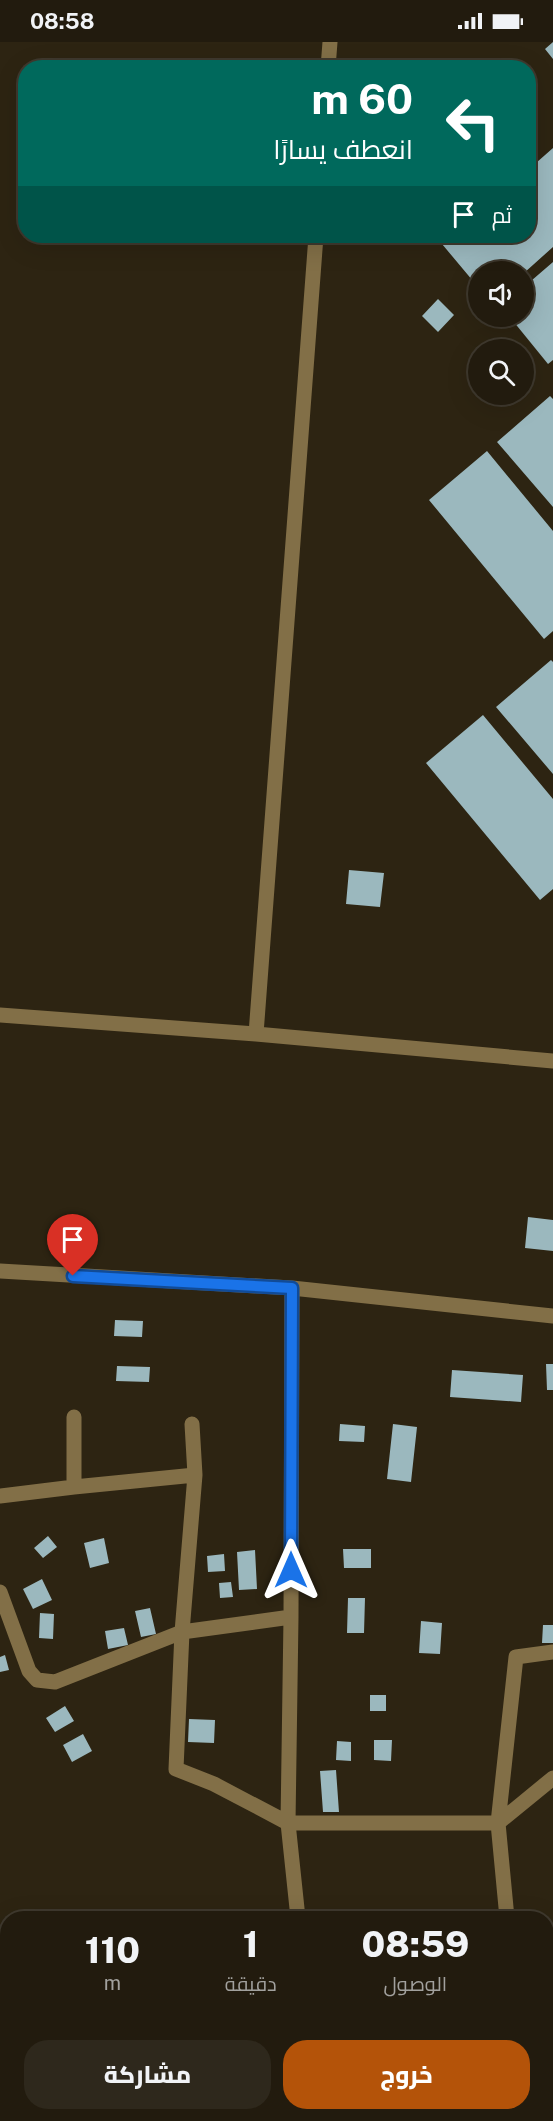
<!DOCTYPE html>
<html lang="ar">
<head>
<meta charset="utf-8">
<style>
	:root { --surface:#221b0e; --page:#2e281c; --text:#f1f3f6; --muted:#a2a19e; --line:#3f392e; --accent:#b45309 }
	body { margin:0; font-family:"Public Sans",Cairo,sans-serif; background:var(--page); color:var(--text); direction:rtl; height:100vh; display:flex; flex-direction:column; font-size:22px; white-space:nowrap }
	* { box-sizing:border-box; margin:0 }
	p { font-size:20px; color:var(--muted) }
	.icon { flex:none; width:33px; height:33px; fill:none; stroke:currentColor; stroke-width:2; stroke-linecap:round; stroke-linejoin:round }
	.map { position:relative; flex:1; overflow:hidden; direction:ltr }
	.details { position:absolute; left:0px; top:1869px; width:554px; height:210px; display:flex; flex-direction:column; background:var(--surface); border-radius:24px 24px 0 0; box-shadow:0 6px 24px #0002,0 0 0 2px var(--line); direction:rtl }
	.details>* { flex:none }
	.top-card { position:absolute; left:18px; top:18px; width:518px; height:183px; border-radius:24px; box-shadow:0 6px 24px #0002,0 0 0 2px var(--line); direction:rtl; background:#00695c; color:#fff; overflow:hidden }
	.fabs { position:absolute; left:468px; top:219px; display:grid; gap:12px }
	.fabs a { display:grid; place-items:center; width:66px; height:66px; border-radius:50%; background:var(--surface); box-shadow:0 6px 24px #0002,0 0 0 2px var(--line); font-size:30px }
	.pin { position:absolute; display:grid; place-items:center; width:51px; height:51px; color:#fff; margin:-62px -26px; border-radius:50% 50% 50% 0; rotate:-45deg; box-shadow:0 0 6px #0007 }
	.pin .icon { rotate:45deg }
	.me { position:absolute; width:66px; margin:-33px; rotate:0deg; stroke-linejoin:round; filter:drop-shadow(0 0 4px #0008) }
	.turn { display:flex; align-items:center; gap:21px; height:126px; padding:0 24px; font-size:27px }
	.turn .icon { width:78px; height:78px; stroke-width:2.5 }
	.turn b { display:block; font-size:42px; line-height:51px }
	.then { display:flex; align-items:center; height:57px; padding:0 24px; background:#0003; gap:12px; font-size:22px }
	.eta { display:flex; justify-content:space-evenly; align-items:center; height:102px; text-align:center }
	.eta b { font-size:36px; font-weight:800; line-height:42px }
	.button { display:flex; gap:12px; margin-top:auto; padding:12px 24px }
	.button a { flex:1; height:69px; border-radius:24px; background:var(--accent); color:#fff; font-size:24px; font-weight:800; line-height:69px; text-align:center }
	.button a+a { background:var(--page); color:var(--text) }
	.status { display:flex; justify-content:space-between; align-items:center; height:42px; padding:0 30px; background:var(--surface); direction:ltr }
	.status svg { height:16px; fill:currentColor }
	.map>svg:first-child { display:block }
	.building { fill:#9bb8be }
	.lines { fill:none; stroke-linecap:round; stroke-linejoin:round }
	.minor { stroke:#826f47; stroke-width:15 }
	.route-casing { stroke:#114b97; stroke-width:15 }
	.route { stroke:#1a73e8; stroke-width:10 }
</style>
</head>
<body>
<div class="status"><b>08:58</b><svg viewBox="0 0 49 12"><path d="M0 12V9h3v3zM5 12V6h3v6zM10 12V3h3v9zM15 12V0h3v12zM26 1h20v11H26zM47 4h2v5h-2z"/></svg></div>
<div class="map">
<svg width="553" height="2079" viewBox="0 0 553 2079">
	<rect width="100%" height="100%" fill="#2d2412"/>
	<path class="building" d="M553 0V17L545 7Z
		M80 18 94 19 93 26H79Z
		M553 106V205L524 231V230H478V245L442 202 452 194H528V128Z
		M553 220V318L548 322 509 274H524V245Z
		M438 257 454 273 438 290 422 274Z
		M550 354 553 357V465L497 400Z
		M487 409 553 489V589L544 597 429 458Z
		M551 618 553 620V732L496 665Z
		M483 673 553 757V847L540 858 426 721Z
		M349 828 384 831 380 865 346 862Z
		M528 1175 553 1178V1209L525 1206Z
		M115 1278 143 1279 142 1295 114 1294Z
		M546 1322H553V1348H547Z
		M117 1324 150 1325 149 1340 116 1339Z
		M452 1328 523 1333 521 1360 450 1355Z
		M340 1382 365 1384 364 1400 339 1399Z
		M393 1382 417 1385 411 1440 387 1437Z
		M48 1494 57 1505 43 1516 34 1506Z
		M104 1496 109 1521 90 1526 84 1501Z
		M343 1507H371V1526H344Z
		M255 1508 257 1547 239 1548 237 1510Z
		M224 1512 225 1529 208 1530 207 1514Z
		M42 1537 52 1558 33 1567 23 1547Z
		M231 1540 233 1555 220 1556 219 1541Z
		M348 1556H365L364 1591H347Z
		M150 1566 156 1592 141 1595 135 1569Z
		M40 1571 54 1572 53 1597 39 1596Z
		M421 1579 442 1581 440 1612 419 1611Z
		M543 1583H553V1601H542Z
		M124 1586 128 1603 108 1607 105 1589Z
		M5 1613 9 1628 0 1630V1615Z
		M370 1653H386V1669H370Z
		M65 1664 74 1679 55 1690 46 1676Z
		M189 1677 215 1678 214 1701 188 1700Z
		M83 1692 92 1709 72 1720 63 1703Z
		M374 1698H392L391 1719 374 1718Z
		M337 1699 351 1700V1719L336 1718Z
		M336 1728 339 1770H323L320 1729Z"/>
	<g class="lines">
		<path class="minor" d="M328 26 330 0
			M0 973 256 992 553 1019
			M256 992 316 194
			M0 1229 292 1246 553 1274
			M292 1246 291 1575 288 1781 298 1876
			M195 1433 182 1590 176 1727 214 1742 288 1781H498L553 1736
			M74 1445 195 1433 192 1382
			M0 1454 74 1445V1375
			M0 1550 29 1629 37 1638 55 1640 182 1590 291 1575
			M507 1876 498 1781 516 1615 553 1610
			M0 1934 8 1943
			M546 2069H553
			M55 2072 57 2079
			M131 2079 170 2072
			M315 2079V2072
			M447 2079 505 2072
			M523 2079 524 2072"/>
	</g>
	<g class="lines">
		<g class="route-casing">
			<path id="route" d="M73 1234 292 1246 291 1528"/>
		</g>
		<use href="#route" class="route"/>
	</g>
</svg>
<div class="fabs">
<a><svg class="icon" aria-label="sound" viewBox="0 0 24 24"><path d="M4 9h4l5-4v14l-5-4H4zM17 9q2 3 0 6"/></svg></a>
<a><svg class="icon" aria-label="search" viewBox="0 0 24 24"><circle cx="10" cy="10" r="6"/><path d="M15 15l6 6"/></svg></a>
</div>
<div class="pin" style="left:73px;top:1234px;background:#d93025"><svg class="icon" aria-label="arrive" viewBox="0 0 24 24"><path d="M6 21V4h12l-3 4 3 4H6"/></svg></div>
<svg class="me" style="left:291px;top:1528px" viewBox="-20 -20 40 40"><path d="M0-17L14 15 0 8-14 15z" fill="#1a73e8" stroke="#fff" stroke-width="4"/></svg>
<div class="top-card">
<div class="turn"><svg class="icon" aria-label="left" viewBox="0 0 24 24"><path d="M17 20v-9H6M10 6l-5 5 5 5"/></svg><div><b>60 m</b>انعطف يسارًا</div></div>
<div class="then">ثم<svg class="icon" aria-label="arrive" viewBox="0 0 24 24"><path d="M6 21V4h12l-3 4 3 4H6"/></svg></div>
</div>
<section class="details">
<div class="eta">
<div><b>08:59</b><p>الوصول</p></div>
<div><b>1</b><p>دقيقة</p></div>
<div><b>110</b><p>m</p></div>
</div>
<div class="button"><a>خروج</a><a>مشاركة</a></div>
</section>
</div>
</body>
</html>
